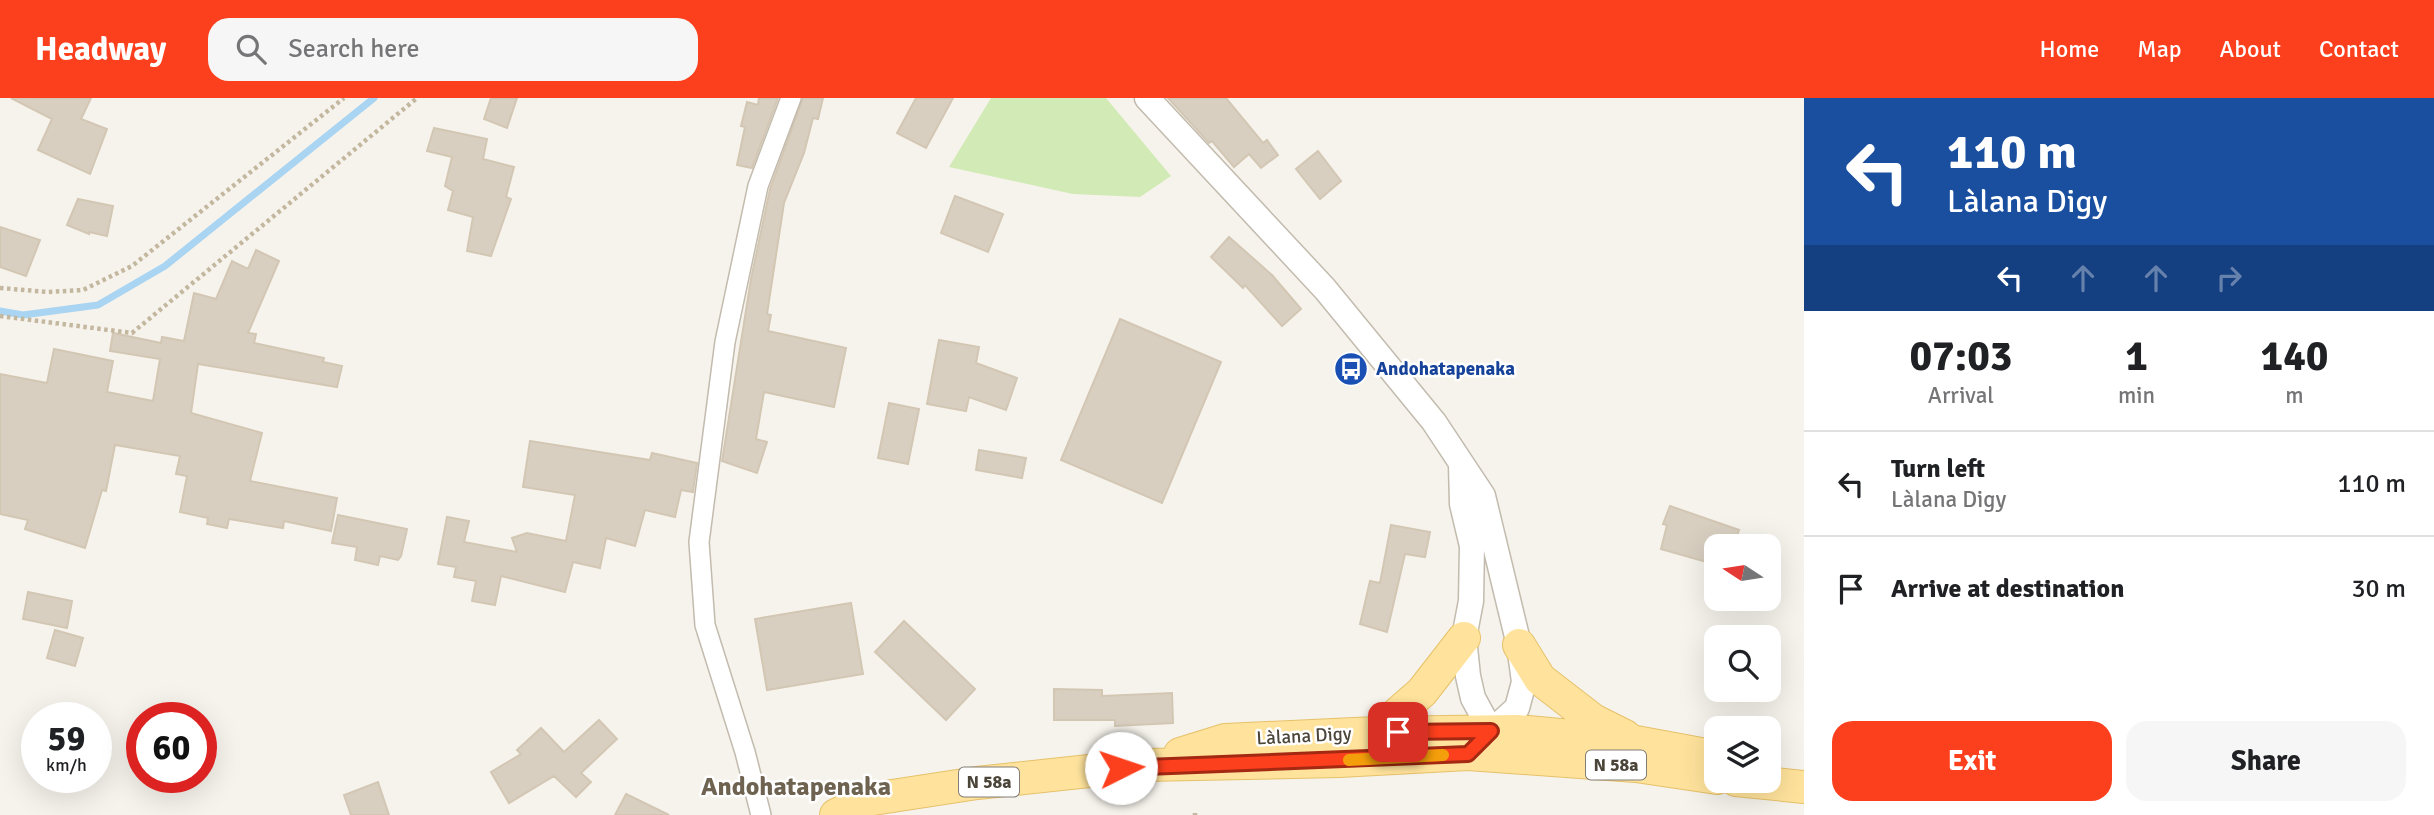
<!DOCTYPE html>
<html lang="en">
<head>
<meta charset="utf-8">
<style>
	:root { --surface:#fff; --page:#f6f6f6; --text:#202124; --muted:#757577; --line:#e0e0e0; --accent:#fc3f1d }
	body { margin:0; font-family:Signika,sans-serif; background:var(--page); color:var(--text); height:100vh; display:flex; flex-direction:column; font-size:26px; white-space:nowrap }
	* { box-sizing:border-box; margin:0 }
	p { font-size:23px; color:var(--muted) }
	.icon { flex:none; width:38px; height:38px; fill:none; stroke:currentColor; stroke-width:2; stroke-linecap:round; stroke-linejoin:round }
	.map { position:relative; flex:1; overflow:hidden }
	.panel { display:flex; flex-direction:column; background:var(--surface); width:630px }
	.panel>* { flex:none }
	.guide { background:#1a4fa0; color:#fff; overflow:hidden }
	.needle { width:46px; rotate:282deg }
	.tools { position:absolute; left:1704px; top:436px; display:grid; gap:14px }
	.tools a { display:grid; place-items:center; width:77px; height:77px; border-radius:14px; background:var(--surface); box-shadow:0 7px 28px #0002; font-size:35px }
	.speed { position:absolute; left:21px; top:604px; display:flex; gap:14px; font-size:35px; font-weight:700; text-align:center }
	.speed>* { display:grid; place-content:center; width:91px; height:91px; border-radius:50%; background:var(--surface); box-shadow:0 7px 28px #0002; line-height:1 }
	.speed small { font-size:18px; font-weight:400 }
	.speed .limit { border:10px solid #d22; background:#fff; color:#111 }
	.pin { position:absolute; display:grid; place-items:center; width:60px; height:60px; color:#fff; margin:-30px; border-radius:14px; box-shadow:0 4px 10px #0006 }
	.me { position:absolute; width:77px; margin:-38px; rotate:86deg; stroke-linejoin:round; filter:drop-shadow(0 0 5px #0008) }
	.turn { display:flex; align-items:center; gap:24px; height:147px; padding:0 28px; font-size:32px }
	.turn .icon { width:91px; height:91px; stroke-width:2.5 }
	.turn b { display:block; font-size:49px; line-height:60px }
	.lanes { display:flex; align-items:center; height:66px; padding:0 28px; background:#0003; justify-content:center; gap:35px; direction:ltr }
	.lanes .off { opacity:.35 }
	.eta { display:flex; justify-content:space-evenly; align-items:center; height:119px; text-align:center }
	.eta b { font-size:42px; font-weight:800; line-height:49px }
	.action { display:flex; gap:14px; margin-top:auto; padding:14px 28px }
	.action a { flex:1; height:80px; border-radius:21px; background:var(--accent); color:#fff; font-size:28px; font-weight:800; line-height:80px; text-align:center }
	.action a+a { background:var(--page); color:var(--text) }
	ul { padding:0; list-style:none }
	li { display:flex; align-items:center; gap:21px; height:105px; padding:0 28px; border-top:2px solid var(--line) }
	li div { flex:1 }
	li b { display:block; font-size:26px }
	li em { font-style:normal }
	header { display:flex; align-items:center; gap:42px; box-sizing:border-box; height:98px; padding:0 35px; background:var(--accent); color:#fff }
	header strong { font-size:33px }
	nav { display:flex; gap:38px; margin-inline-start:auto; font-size:24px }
	.search { width:490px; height:63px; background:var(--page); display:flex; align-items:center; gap:18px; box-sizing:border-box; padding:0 24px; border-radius:21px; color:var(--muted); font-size:26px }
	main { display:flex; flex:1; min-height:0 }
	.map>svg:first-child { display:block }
	.green { fill:#d2eab5 }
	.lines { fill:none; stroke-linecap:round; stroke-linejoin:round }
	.stream { stroke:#a9d4f2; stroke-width:7 }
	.building { fill:#d8cfc1; stroke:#d3c7b4; stroke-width:2 }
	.minor-casing { stroke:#c2bbae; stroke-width:22 }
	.tertiary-casing { stroke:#c2bbae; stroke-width:27 }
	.primary-casing { stroke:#e6c16a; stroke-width:34 }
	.path { stroke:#c4b79f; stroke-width:4.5; stroke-dasharray:3.5 3.5; stroke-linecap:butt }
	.minor { stroke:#fff; stroke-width:19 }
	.tertiary { stroke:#fff; stroke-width:24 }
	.primary { stroke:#ffe39c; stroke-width:32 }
	.route-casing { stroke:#a42913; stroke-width:18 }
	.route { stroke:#fc3f1d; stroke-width:12 }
	.slow { stroke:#f59e0b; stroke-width:12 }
	.labels { text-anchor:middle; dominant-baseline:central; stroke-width:5; stroke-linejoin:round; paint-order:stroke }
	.shield { fill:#fff; stroke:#817c74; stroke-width:2 }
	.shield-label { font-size:18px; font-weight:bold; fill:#4b4439 }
	.transit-label { font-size:19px; font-weight:bold; fill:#164399; stroke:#fff; text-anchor:start }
	.street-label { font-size:19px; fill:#4b4439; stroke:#fff }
	.district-label { font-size:26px; font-weight:bold; fill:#6e6250; stroke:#fff }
</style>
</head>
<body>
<header>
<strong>Headway</strong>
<div class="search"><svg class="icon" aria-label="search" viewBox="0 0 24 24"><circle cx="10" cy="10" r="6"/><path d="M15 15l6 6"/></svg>Search here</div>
<nav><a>Home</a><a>Map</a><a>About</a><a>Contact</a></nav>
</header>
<main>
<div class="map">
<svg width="1804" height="717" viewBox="0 0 1804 717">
	<rect width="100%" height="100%" fill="#f6f3ec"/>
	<path class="green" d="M991 0H1106L1171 78 1140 99 1073 96 949 69Z"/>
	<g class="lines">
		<path class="stream" d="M0 213 23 217 98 207 165 168 374 0"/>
	</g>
	<path class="building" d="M11 0H91L81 21 107 31 90 76 38 52 52 21Z
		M491 0H517L507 30 484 21Z
		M759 0H778L752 70 737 67 745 29 741 28 747 4 758 7Z
		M803 0H823L818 21 813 20 804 55 784 105 767 216 771 217 768 233 846 250 834 309 764 294 756 341 767 344 757 375 722 363 751 181 770 91Z
		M916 0H953L926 50 897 35Z
		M1168 0H1226L1263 45 1267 42 1278 57 1261 70 1249 56 1234 69 1212 43 1209 45Z
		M434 30 487 41 483 61 514 69 506 99 511 101 491 158 467 153 473 119 448 112 453 93 445 88 452 59 427 53Z
		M1318 53 1341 83 1320 101 1296 71Z
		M955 98 1003 116 988 154 941 135Z
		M78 101 113 108 107 138 89 134V136L67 127Z
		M0 129 40 142 26 178 0 169Z
		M1229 139 1272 177 1301 211 1282 228 1245 187 1243 190 1211 159Z
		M256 152 279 163 248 235 256 236 254 245 324 260 323 264 342 268 337 289 198 266 191 315 262 335 250 383 337 400 331 433 284 423 283 430 229 421 227 430 207 426 208 420 180 414 187 378 176 376 180 358 115 347 106 393 102 392 85 450 25 431 28 422 0 416V276L47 285 54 251 113 263 107 294 153 303 160 261 110 253 113 235 161 245 162 239 184 243 194 195 216 201 232 163 248 171Z
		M1120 221 1221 264 1162 405 1061 362Z
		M939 242 979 249 976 265 1017 280 1006 312 969 299 966 313 927 306Z
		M889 305 919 311 908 366 878 360Z
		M530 343 650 362 652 355 697 365 693 394 681 392 675 419 645 412 635 448 606 440 600 470 573 464 565 494 501 478 495 507 472 503 476 483 454 479 456 469 438 466 447 419 469 423 464 444 517 454 512 440 527 435 566 443 575 397 523 389Z
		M979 352 1026 360 1022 380 976 372Z
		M1670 408 1739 432 1734 448H1717V467L1661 451 1667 427 1663 426Z
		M338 417 407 431 401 458 398 462 380 458 378 467 355 462 357 449 332 445Z
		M1391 427 1430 434 1425 459 1405 456 1387 534 1360 526 1370 483 1380 485Z
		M28 494 72 503 67 530 23 521Z
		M851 505 863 576 767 592 755 521Z
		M904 523 975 591 946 622 875 554Z
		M55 532 83 540 75 568 47 560Z
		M1054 591 1102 592V598L1172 595 1173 625 1115 628V622H1054Z
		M599 622 617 641 581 675 591 684 576 699 554 678 509 705 491 674 521 656 517 652 541 630 564 654Z
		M378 684 389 717H351L344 697Z
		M626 696 669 717H615Z"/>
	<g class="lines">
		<g class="minor-casing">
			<path id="minor" d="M761 717 745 654 705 527 699 444 725 244 758 88 791 0"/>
		</g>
		<g class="tertiary-casing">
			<path id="tertiary" d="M1147 0 1325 191 1434 324 1483 398 1519 547 1524 584 1517 610 1484 640
				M1461 367 1462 406 1472 448 1471 503 1464 540 1468 578 1473 600 1491 633 1502 645"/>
		</g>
		<g class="primary-casing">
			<path id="primary" d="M1519 547 1540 581 1593 622 1625 638
				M1375 635 1422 594 1464 540
				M1180 656 1225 642 1375 635 1517 633 1636 644 1717 659
				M1736 682 1804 689
				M836 717 866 702 977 685 1145 667 1339 663 1468 656 1636 668 1717 680"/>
		</g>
		<path class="path" d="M0 190 48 194 83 192 132 168 344 0
			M0 218 132 235 417 0
			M1195 715V717"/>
		<use href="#minor" class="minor"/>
		<use href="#tertiary" class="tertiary"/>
		<use href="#primary" class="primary"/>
	</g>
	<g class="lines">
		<g class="route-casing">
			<path id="route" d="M1121 670 1468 656 1491 633 1398 634"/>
		</g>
		<use href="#route" class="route"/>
		<path class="slow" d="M1349 662 1443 657"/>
	</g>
	<defs>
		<g id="bus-disc" transform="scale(1.75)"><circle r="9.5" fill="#1a4fb4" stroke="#fff"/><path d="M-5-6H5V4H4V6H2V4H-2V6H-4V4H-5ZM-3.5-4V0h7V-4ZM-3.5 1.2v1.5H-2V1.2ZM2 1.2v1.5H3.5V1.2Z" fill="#fff"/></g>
	</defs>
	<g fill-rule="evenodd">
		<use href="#bus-disc" x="1351" y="271"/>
	</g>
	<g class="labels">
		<g class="shield">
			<rect x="1586" y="652.5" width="60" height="29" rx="5"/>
			<rect x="959" y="669.5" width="60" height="29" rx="5"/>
		</g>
		<g class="shield-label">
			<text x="1616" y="667">N 58a</text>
			<text x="989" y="684">N 58a</text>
		</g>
		<g class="transit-label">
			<text x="1376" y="271">Andohatapenaka</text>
		</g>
		<g class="street-label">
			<text transform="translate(1304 638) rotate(-3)">Làlana Digy</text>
		</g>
		<g class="district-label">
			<text x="796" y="689">Andohatapenaka</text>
		</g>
	</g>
</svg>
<div class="tools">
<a><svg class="needle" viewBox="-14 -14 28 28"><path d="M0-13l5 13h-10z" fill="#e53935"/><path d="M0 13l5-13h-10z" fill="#757577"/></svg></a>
<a><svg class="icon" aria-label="search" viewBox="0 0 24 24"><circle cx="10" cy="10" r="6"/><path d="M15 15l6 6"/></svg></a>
<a><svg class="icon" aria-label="layers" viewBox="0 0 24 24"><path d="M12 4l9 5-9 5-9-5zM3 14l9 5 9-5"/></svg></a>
</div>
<div class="speed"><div>59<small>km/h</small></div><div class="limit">60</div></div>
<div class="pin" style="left:1398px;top:634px;background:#d93025"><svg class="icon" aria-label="arrive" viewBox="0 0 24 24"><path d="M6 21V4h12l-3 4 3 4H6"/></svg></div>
<svg class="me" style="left:1121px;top:670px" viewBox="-20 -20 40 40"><circle r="19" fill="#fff"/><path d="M0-13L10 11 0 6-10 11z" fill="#fc3f1d"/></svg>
</div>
<section class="panel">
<div class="guide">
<div class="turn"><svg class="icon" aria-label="left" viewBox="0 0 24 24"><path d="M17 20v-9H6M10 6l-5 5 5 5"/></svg><div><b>110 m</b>Làlana Digy</div></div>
<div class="lanes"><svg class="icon" aria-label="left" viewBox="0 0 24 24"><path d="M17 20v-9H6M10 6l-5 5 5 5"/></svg><svg class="icon off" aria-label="ahead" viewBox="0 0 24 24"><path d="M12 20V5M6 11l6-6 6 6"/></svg><svg class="icon off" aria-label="ahead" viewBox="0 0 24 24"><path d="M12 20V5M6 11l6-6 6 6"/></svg><svg class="icon off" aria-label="right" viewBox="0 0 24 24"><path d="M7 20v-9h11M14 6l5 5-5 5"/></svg></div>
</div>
<div class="eta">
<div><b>07:03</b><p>Arrival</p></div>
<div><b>1</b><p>min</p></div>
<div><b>140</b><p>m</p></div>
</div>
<ul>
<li><svg class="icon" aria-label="left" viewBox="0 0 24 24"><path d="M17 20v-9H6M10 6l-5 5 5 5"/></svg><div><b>Turn left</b><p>Làlana Digy</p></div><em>110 m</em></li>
<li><svg class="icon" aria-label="arrive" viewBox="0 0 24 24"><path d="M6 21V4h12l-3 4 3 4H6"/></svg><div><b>Arrive at destination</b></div><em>30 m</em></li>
</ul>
<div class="action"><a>Exit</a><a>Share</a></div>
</section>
</main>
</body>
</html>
